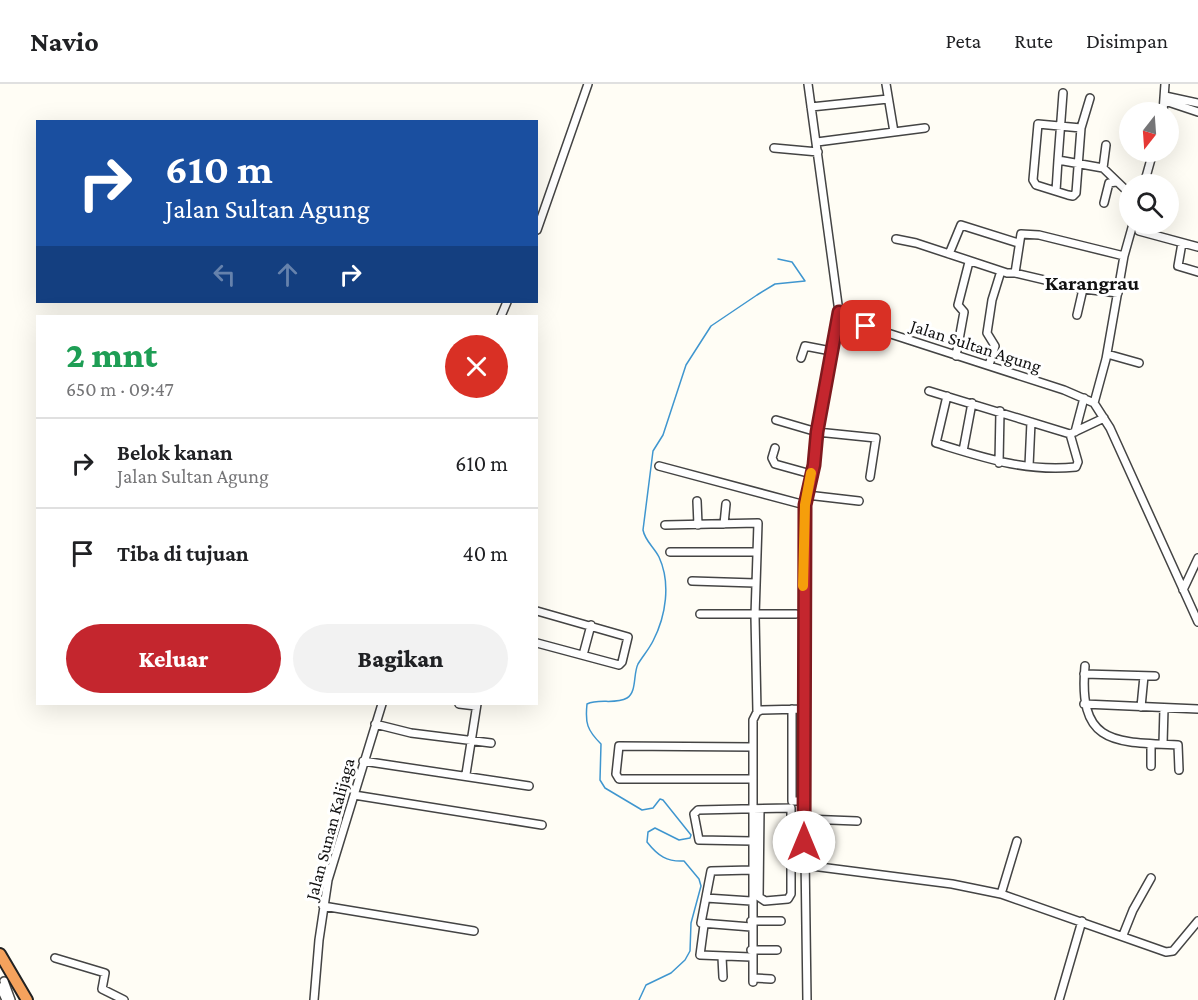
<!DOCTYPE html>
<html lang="id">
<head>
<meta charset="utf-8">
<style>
	:root { --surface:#fff; --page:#f2f2f2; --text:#202124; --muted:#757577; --line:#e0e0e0; --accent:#c4262e }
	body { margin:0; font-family:"Crimson Pro",serif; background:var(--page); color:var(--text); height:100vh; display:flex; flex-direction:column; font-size:22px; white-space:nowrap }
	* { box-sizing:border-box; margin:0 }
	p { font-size:20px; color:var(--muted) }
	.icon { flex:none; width:33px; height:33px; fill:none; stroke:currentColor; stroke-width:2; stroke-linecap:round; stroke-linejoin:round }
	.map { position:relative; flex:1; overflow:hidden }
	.panel { position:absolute; left:36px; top:231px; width:502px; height:390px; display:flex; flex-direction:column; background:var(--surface); border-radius:0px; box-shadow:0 6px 24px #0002 }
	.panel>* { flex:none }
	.guide { position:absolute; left:36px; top:36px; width:502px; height:183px; border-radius:0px; box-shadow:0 6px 24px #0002; background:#1a4fa0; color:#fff; overflow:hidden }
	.needle { width:39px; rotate:197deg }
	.controls { position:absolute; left:1119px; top:18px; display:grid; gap:12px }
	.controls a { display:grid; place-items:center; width:60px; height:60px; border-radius:50%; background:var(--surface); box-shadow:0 6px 24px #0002; font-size:30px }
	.pin { position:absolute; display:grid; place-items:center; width:51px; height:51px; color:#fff; margin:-26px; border-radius:12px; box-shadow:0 3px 9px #0006 }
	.me { position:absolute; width:66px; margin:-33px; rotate:0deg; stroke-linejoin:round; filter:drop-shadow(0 0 4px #0008) }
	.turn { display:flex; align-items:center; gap:21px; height:126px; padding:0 30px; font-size:27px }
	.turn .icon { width:78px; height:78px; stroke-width:2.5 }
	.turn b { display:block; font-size:42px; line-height:51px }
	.lanes { display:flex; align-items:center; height:57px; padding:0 30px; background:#0003; justify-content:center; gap:30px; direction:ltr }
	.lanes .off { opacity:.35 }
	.round { display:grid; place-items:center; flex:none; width:63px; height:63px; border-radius:32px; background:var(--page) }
	.headline { display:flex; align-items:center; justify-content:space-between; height:102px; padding:0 30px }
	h1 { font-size:36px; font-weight:800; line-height:45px; color:#1e9e55 }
	.primary-button { display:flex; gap:12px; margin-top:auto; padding:12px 30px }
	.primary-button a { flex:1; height:69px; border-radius:36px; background:var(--accent); color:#fff; font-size:24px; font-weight:800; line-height:69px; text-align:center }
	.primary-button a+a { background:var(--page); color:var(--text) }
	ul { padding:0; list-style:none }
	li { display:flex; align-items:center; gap:18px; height:90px; padding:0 30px; border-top:2px solid var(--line) }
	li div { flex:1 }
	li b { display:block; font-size:22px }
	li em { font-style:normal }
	header { display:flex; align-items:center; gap:36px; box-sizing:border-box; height:84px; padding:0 30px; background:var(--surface); border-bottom:2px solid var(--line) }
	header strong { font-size:28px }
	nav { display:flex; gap:33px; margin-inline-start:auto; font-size:21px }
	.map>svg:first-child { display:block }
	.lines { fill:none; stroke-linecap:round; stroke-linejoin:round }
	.stream { stroke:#3f96cf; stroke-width:1.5 }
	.minor-casing { stroke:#444; stroke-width:10 }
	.highway-casing { stroke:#222; stroke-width:14 }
	.minor { stroke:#fff; stroke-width:7 }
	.highway { stroke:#f5a25d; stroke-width:10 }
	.route-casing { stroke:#7f191e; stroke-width:15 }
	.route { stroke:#c4262e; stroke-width:10 }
	.slow { stroke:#f59e0b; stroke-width:10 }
	.labels { text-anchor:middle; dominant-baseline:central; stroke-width:6; stroke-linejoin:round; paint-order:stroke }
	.street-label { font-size:18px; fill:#111; stroke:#fff }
	.quarter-label { font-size:21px; font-weight:bold; fill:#111; stroke:#fff }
</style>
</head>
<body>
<header>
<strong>Navio</strong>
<nav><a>Peta</a><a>Rute</a><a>Disimpan</a></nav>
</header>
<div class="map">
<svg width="1198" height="916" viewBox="0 0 1198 916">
	<rect width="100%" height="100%" fill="#fffdf5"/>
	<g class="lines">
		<path class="stream" d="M639 916 646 901 671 889 685 876 690 867 691 839 701 802 699 795 684 777C667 778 658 772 647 758L648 748 655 744 679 756 690 754 691 751 663 716 660 715 653 724 642 726 605 704 600 696 601 660C587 646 585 639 587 620 599 614 615 621 627 614 637 608 633 590 638 580 643 572 649 565 653 557 666 532 671 499 659 473 654 463 645 457 643 446L653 367 663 351 686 281 702 256 711 242 757 211 775 200 805 197 792 178 778 175"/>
		<g class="minor-casing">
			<path id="minor" d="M808 0 839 228 866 242 1064 306 1094 319 1110 344 1198 538
				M1063 9 1058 76 1103 84 1130 110
				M1165 12 1198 19
				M1165 17 1198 28
				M811 23 888 15
				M1163 28 1165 0
				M1081 44 1038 40 1033 96 1036 101 1068 111 1073 112 1076 109 1081 44 1090 14
				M894 48 925 44
				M817 58 894 48 886 0
				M774 64 818 68
				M1103 84 1106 61
				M1144 100 1153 68
				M1056 107 1058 76
				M1104 119 1109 99 1116 98
				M537 146 588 0
				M1139 147 1198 163
				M896 155 916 159 1007 189H1015L1021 150 1039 151 1124 172
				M1182 159 1178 182 1198 188
				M949 170 961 141 1018 159
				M1015 189 1083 205 1118 209
				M1077 231 1083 205
				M501 232 507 218
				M1107 270 1139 279
				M956 272 964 228 958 221 969 178
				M801 274 805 262 831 267
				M989 281 995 262 987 249 992 216 1001 187
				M929 307 1070 350 1104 334
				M947 312 936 359C985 374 1025 388 1076 383L1078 378 1070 350
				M1094 319 1106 275 1124 172 1133 140
				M776 336 817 348 876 354 870 393
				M1075 348 1084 314
				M775 364 772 374 775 380 811 390
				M963 367 972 319
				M999 379 1000 327
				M659 382 805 421
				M1029 382 1031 338
				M807 411 859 417
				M697 417 698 441
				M724 440 726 420
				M665 441 758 439 755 532 757 628
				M670 468H756
				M692 497 755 499
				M1183 506 1198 474
				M537 527 628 553 622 578 619 581 537 559
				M700 530H796
				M583 571 591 541
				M1085 582C1078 661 1114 658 1178 661L1179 686
				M1084 590 1155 592
				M459 620 476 622
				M1084 620 1198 625
				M1141 623 1144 592
				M792 625V717H804
				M375 640 411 649 491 659
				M1163 660 1164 624
				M363 677 529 702
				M1151 682V660
				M466 690 477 620
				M753 695H619L616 690 619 662 753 663
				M354 711 542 741
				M804 735 857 737
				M752 757 699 756 694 730 698 726 791 724V810L788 815 765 817 759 813 760 725
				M804 781 952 800 1001 810 1166 868 1173 867 1198 837
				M1001 810 1017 757
				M706 814 751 817
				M323 822 474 847
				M751 837H781
				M704 841 700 871 751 873
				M751 843 701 839 711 787 752 786
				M1123 851 1133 826 1151 794
				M751 866H777
				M722 873 723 893
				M55 874 105 889 102 905 124 916
				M753 894 771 895
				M4 897 11 916
				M753 898V636L757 628 761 626 803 625
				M0 903 6 916
				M314 916 319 856 328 796 382 620
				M807 916 803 625 805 421 814 381 817 348 839 228
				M1059 916 1082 837"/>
		</g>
		<g class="highway-casing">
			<path id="highway" d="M0 870 27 916"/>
		</g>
		<use href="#minor" class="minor"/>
		<use href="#highway" class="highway"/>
	</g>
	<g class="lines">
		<g class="route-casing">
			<path id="route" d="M804 758 805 421 814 381 817 348 839 228 866 242"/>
		</g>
		<use href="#route" class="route"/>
		<path class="slow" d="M803 502 805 421 811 389"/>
	</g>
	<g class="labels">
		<g class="street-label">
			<text transform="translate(976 262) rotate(18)">Jalan Sultan Agung</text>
			<text transform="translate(330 745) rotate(-75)">Jalan Sunan Kalijaga</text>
		</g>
		<g class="quarter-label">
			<text x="1092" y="199">Karangrau</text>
		</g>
	</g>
</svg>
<div class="controls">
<a><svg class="needle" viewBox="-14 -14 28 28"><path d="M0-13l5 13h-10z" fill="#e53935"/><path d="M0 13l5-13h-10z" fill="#757577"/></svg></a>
<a><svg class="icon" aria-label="search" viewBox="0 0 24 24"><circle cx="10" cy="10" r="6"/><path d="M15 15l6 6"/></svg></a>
</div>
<div class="pin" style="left:866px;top:242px;background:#d93025"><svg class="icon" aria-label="arrive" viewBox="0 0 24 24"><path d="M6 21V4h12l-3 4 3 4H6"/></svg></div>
<svg class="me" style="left:804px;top:758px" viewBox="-20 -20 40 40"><circle r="19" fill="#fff"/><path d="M0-13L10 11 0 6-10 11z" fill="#c4262e"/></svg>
<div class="guide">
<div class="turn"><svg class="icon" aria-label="right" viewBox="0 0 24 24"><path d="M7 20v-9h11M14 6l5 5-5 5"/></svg><div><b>610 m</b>Jalan Sultan Agung</div></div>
<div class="lanes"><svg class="icon off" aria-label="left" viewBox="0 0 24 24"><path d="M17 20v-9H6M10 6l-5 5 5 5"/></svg><svg class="icon off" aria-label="ahead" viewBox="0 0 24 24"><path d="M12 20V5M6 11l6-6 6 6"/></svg><svg class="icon" aria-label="right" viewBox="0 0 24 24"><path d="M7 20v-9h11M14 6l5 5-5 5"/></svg></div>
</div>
<section class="panel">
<div class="headline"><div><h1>2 mnt</h1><p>650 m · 09:47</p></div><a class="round" style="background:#d93025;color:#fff"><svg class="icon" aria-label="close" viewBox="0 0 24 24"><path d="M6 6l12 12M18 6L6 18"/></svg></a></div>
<ul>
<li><svg class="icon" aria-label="right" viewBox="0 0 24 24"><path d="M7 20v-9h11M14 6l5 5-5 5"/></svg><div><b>Belok kanan</b><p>Jalan Sultan Agung</p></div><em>610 m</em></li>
<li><svg class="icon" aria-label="arrive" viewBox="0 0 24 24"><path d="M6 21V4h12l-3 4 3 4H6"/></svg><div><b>Tiba di tujuan</b></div><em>40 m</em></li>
</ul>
<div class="primary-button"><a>Keluar</a><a>Bagikan</a></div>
</section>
</div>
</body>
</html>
